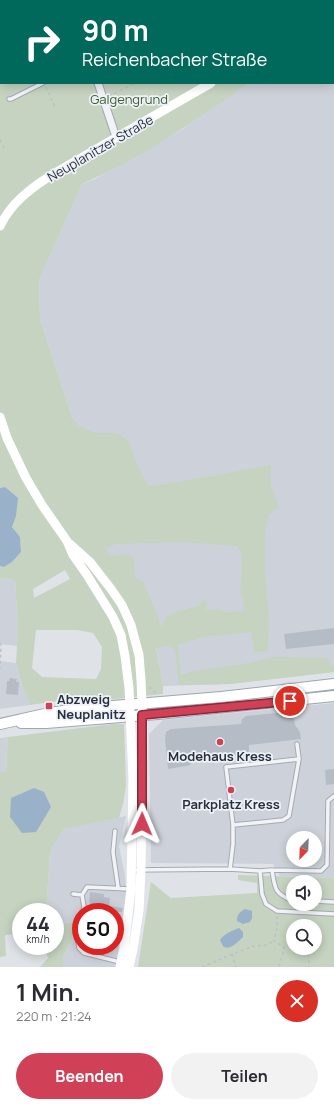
<!DOCTYPE html>
<html lang="de">
<head>
<meta charset="utf-8">
<style>
	:root { --surface:#fff; --page:#f2f2f3; --text:#2b2b33; --muted:#7c7c81; --accent:#d04157 }
	body { margin:0; font-family:Manrope,sans-serif; background:var(--page); color:var(--text); height:100vh; display:flex; flex-direction:column; font-size:15px; white-space:nowrap }
	* { box-sizing:border-box; margin:0 }
	p { font-size:13px; color:var(--muted) }
	.icon { flex:none; width:22px; height:22px; fill:none; stroke:currentColor; stroke-width:2; stroke-linecap:round; stroke-linejoin:round }
	.map { position:relative; height:967px; overflow:hidden }
	.drawer { display:flex; flex-direction:column; background:var(--surface); flex:1 }
	.drawer>* { flex:none }
	.banner { position:absolute; left:0px; top:0px; width:334px; height:84px; box-shadow:0 2px 10px #0003; background:#00695c; color:#fff; overflow:hidden }
	.needle { width:26px; rotate:203deg }
	.fabs { position:absolute; left:286px; top:831px; display:grid; gap:8px }
	.fabs a { display:grid; place-items:center; width:36px; height:36px; border-radius:50%; background:var(--surface); box-shadow:0 2px 10px #0003; font-size:20px }
	.speed { position:absolute; left:12px; top:903px; display:flex; gap:8px; font-size:20px; font-weight:700; text-align:center }
	.speed>* { display:grid; place-content:center; width:52px; height:52px; border-radius:50%; background:var(--surface); box-shadow:0 2px 10px #0003; line-height:1 }
	.speed small { font-size:10px; font-weight:400 }
	.speed .limit { border:6px solid #d22; background:#fff; color:#111 }
	.pin { position:absolute; display:grid; place-items:center; width:34px; height:34px; color:#fff; margin:-17px; border:2px solid #fff; border-radius:50%; box-shadow:0 1px 4px #0007 }
	.me { position:absolute; width:44px; margin:-22px; rotate:1deg; stroke-linejoin:round; filter:drop-shadow(0 0 3px #0008) }
	.turn { display:flex; align-items:center; gap:14px; height:84px; padding:0 16px; font-size:18px }
	.turn .icon { width:52px; height:52px; stroke-width:2.5 }
	.turn b { display:block; font-size:28px; line-height:34px }
	.round { display:grid; place-items:center; flex:none; width:42px; height:42px; border-radius:21px; background:var(--page) }
	.headline { display:flex; align-items:center; justify-content:space-between; height:68px; padding:0 16px }
	h1 { font-size:24px; font-weight:700; line-height:30px }
	.primary-button { display:flex; gap:8px; margin-top:auto; padding:8px 16px }
	.primary-button a { flex:1; height:46px; border-radius:24px; background:var(--accent); color:#fff; font-size:16px; font-weight:700; line-height:46px; text-align:center }
	.primary-button a+a { background:var(--page); color:var(--text) }
	.map>svg:first-child { display:block }
	.built { fill:#cdd2da; fill-rule:evenodd }
	.green { fill:#c5d3c0; fill-rule:evenodd }
	.water { fill:#99b1c9 }
	.lines { fill:none; stroke-linecap:round; stroke-linejoin:round }
	.stream { stroke:#99b1c9; stroke-width:2.5 }
	.building { fill:#b6bcc5 }
	.lane-casing { stroke:#a4aab2; stroke-width:5.5 }
	.street-casing { stroke:#a4aab2; stroke-width:9 }
	.primary-casing { stroke:#9ea7b4; stroke-width:12 }
	.path { stroke:#bdc0c7; stroke-width:1.5; stroke-dasharray:3 3; stroke-linecap:butt }
	.lane { stroke:#f2f3f7; stroke-width:3.5 }
	.street { stroke:#f2f3f7; stroke-width:7 }
	.secondary { stroke:#fff; stroke-width:9 }
	.primary { stroke:#fff; stroke-width:10 }
	.route-casing { stroke:#872a39; stroke-width:10 }
	.route { stroke:#d04157; stroke-width:7 }
	.poi-dot { fill:#d04157; stroke:#eef1f6; stroke-width:1.5 }
	.labels { text-anchor:middle; dominant-baseline:central; stroke-width:3.5; stroke-linejoin:round; paint-order:stroke }
	.park-label { font-size:13px; fill:#3c5c34; stroke:#eef1f6 }
	.street-label { font-size:13px; fill:#273040; stroke:#eef1f6 }
	.poi-label { font-size:13px; font-weight:bold; fill:#273040; stroke:#eef1f6 }
</style>
</head>
<body>
<div class="map">
<svg width="334" height="967" viewBox="0 0 334 967">
	<rect width="100%" height="100%" fill="#dfe3e8"/>
	<path class="built" d="M334 31V672L230 684 163 686 152 624 92 541 38 450 72 418 40 319 39 280 82 184 95 179 134 157 183 129 249 83H333V32Z
		M6 578 15 580 18 628 17 646 0 644V579Z
		M0 661 16 663 22 684 30 705 0 709Z
		M334 703V878L280 876 273 864 151 863 149 734 163 720ZM293 838H315V860H293Z
		M8 737 6 771 0 772V738Z
		M126 816 119 846 125 876 127 896 116 967H63V957L72 940 75 924 55 921V912H46L50 852 63 829ZM81 912H115V946H81Z"/>
	<path class="green" d="M0 0H334V31L333 32V1H1V83H249C196 121 141 158 82 184L39 280 40 319 72 418 80 427 96 433H117L129 441 136 463 148 486 176 482 271 465V485L279 507 269 515 265 532V573L269 616 268 651 254 653 251 632 204 637 178 645 181 675 194 671 243 664 275 657 327 658 332 667 334 666V672L230 684 179 685 175 650 168 646 156 648 163 686V694L115 699H72L30 705 22 684 16 663 18 628 15 580 6 578 0 579V566L4 567 12 562 21 552 20 537 12 527 16 516 5 487 0 488ZM184 542 237 546 241 553 242 570 240 593 243 598V611L225 612 217 609 206 610 207 602 203 600 199 606 178 611 166 617 161 628 158 617 143 581 135 578 134 558 125 554 112 556 105 549 115 544ZM65 570 70 579 34 598 33 589ZM36 630H77L93 633 102 647 101 669 96 679 42 677 32 668Z
		M113 724H124L126 786 123 804 119 818 63 829 50 852 46 912H21V934L5 935 6 956 0 957V772L6 771 8 737Z
		M238 875 334 878V967H138L151 882 171 898 257 893V883L238 880ZM293 882H315V904H293ZM293 926H315V948H293Z
		M55 921 75 924 72 940 63 957V967H40L48 958 44 946H55Z"/>
	<path class="water" d="M5 487 18 498 16 516 12 527 20 537 21 552 12 562 4 567 0 566V488Z
		M34 788 44 792 51 807 36 832 22 833 10 817 11 798Z
		M245 909 252 911V918L250 922 243 924 237 921C237 914 240 912 245 909Z
		M239 928 243 932V937C239 940 230 952 223 946 222 944 221 942 220 940 225 933 232 931 239 928Z"/>
	<g class="lines">
		<path class="stream" d="M0 3 1 4"/>
	</g>
	<path class="building" d="M334 628V644L286 649 284 634Z
		M10 678 17 679 16 682H19L18 695 6 694 7 681H9Z
		M286 712 291 713 294 717 295 725 300 732 301 739 249 745V751L245 755 192 760 190 765 186 766 168 769 165 739 166 732 171 729 241 724 242 719 246 716Z
		M334 769V784L326 785 325 770Z
		M90 892 104 894V897L110 898 109 906 123 908 122 912H89L90 902H89Z"/>
	<g class="lines">
		<g class="lane-casing">
			<path id="lane" d="M0 29 1 30
				M9 99H11L43 83
				M233 825 283 820 289 816 299 759 297 744
				M115 831 113 852 118 887
				M230 869 233 844V825L226 767 299 759
				M132 870 230 869 260 871 272 870C275 889 274 893 293 901
				M272 870 321 871 327 865 328 801 334 796
				M260 871 262 894 266 904 277 911 334 914
				M73 894 82 895
				M315 901 334 902
				M83 912 84 907 82 895 87 887 130 889
				M81 922 78 941 79 948 84 953 120 962"/>
		</g>
		<g class="street-casing">
			<path id="street" d="M72 0V1
				M98 83 116 137"/>
		</g>
		<g class="primary-casing">
			<path id="primary" d="M21 723H46L158 714 334 696
				M0 724 49 713 77 709 221 697 334 684"/>
		</g>
		<path class="path" d="M328 0V1
			M152 1 154 0
			M188 1 189 0
			M238 1 240 0
			M46 87 55 107
			M109 96 135 83
			M0 140 5 149
			M0 643 1 645 0 668
			M149 687 157 694
			M277 916V928L274 941 284 947 283 953 279 967
			M307 926V918
			M308 948 309 967
			M232 954 236 967
			M202 967 238 952 254 946 266 945 274 941"/>
		<use href="#lane" class="lane"/>
		<use href="#street" class="street"/>
		<path class="secondary" d="M333 12H334
			M0 226C5 216 13 205 22 197 40 180 64 168 86 155 127 131 169 107 211 83
			M0 417 7 438 26 478 42 505 67 541 73 555 87 575 113 617 121 635 125 656 129 688 133 779 131 889 124 948 120 967
			M70 544 90 562 111 589 122 605 131 625 139 655 141 680 143 729 141 870 139 910 133 949 129 967"/>
		<use href="#primary" class="primary"/>
	</g>
	<g class="lines">
		<g class="route-casing">
			<path id="route" d="M142 824V715L290 701"/>
		</g>
		<use href="#route" class="route"/>
	</g>
	<g class="poi-dot">
		<rect x="45" y="702" width="8" height="8" rx="2"/>
		<circle cx="220" cy="742" r="4"/>
		<circle cx="231" cy="790" r="4"/>
	</g>
	<g class="labels">
		<g class="park-label">
			<text x="129" y="99">Galgengrund</text>
		</g>
		<g class="street-label">
			<text transform="translate(100 148) rotate(-30)">Neuplanitzer Straße</text>
		</g>
		<g class="poi-label">
			<text x="57" y="699" text-anchor="start">Abzweig<tspan x="57" dy="15">Neuplanitz</tspan></text>
			<text x="220" y="756">Modehaus Kress</text>
			<text x="231" y="804">Parkplatz Kress</text>
		</g>
	</g>
</svg>
<div class="fabs">
<a><svg class="needle" viewBox="-14 -14 28 28"><path d="M0-13l5 13h-10z" fill="#e53935"/><path d="M0 13l5-13h-10z" fill="#7c7c81"/></svg></a>
<a><svg class="icon" aria-label="sound" viewBox="0 0 24 24"><path d="M4 9h4l5-4v14l-5-4H4zM17 9q2 3 0 6"/></svg></a>
<a><svg class="icon" aria-label="search" viewBox="0 0 24 24"><circle cx="10" cy="10" r="6"/><path d="M15 15l6 6"/></svg></a>
</div>
<div class="speed"><div>44<small>km/h</small></div><div class="limit">50</div></div>
<div class="pin" style="left:290px;top:701px;background:#d93025"><svg class="icon" aria-label="arrive" viewBox="0 0 24 24"><path d="M6 21V4h12l-3 4 3 4H6"/></svg></div>
<svg class="me" style="left:142px;top:824px" viewBox="-20 -20 40 40"><path d="M0-17L14 15 0 8-14 15z" fill="#d04157" stroke="#fff" stroke-width="4"/></svg>
<div class="banner">
<div class="turn"><svg class="icon" aria-label="right" viewBox="0 0 24 24"><path d="M7 20v-9h11M14 6l5 5-5 5"/></svg><div><b>90 m</b>Reichenbacher Straße</div></div>
</div>
</div>
<section class="drawer">
<div class="headline"><div><h1>1 Min.</h1><p>220 m · 21:24</p></div><a class="round" style="background:#d93025;color:#fff"><svg class="icon" aria-label="close" viewBox="0 0 24 24"><path d="M6 6l12 12M18 6L6 18"/></svg></a></div>
<div class="primary-button"><a>Beenden</a><a>Teilen</a></div>
</section>
</body>
</html>
